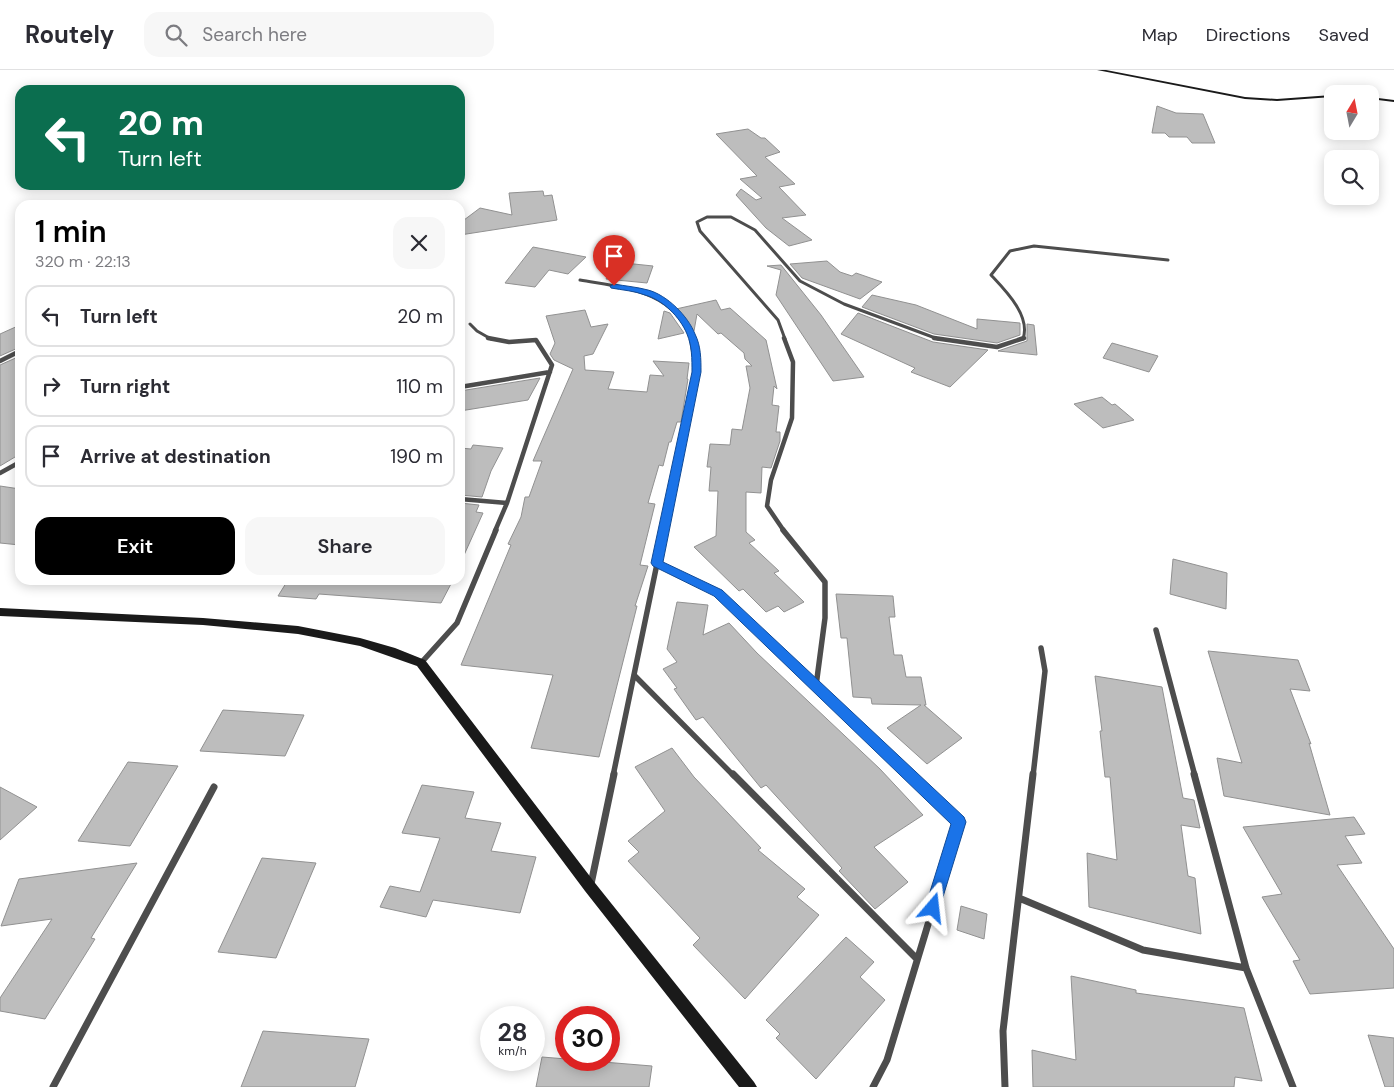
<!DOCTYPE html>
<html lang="en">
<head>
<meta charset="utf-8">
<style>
	:root { --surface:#fff; --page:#f7f7f7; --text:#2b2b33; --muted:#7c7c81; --line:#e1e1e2; --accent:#000 }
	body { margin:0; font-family:"DM Sans",sans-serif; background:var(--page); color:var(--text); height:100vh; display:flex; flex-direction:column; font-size:19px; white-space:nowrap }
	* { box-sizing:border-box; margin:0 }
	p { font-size:16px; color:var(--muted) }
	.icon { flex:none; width:28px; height:28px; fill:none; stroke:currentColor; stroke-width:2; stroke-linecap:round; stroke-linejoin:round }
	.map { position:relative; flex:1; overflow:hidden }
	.side { position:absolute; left:15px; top:130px; width:450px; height:385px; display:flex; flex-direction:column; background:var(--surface); border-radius:15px; box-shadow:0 2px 12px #0003 }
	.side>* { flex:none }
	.guide { position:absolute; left:15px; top:15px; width:450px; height:105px; border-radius:15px; box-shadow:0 2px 12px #0003; background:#0b6e4f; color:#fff; overflow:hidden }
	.needle { width:32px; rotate:10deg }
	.buttons { position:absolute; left:1324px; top:15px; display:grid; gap:10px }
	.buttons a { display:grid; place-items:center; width:55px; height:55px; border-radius:10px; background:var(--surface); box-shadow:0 2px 12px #0003; font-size:25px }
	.speed { position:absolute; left:480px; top:936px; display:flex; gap:10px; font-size:25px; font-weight:700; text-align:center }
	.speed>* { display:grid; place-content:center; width:65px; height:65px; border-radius:50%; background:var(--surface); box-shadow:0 2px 12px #0003; line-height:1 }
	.speed small { font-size:12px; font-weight:400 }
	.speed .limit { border:8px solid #d22; background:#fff; color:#111 }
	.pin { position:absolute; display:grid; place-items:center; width:42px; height:42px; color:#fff; margin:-51px -21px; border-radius:50% 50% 50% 0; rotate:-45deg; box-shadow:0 0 5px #0007 }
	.pin .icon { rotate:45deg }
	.me { position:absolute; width:55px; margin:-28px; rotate:17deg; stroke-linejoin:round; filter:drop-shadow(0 0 4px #0008) }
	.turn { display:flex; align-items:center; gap:18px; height:105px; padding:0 20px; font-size:22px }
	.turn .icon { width:65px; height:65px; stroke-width:2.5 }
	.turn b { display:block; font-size:35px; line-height:42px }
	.round { display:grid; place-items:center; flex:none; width:52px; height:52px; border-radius:15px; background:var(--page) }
	.summary { display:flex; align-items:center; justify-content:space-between; height:85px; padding:0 20px }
	h1 { font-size:30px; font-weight:600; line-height:38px; color:var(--accent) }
	.action { display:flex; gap:10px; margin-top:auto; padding:10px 20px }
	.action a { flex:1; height:58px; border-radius:15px; background:var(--accent); color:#fff; font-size:20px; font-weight:600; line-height:58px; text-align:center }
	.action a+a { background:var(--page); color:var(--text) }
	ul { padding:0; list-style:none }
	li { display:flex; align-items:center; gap:15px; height:62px; margin:0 10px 8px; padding:0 10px; border:2px solid var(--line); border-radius:15px }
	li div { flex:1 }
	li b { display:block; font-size:19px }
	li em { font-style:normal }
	header { display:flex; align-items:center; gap:30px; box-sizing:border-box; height:70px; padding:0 25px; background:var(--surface); border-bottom:1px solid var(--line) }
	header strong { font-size:24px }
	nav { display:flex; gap:28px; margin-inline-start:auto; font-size:18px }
	.search { width:350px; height:45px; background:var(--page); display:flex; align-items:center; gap:12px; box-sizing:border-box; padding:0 18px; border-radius:15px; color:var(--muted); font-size:19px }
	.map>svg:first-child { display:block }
	.building { fill:#bdbdbd; stroke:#919191 }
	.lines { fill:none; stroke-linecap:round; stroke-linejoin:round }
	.street-far3 { stroke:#4d4d4d; stroke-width:3 }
	.street-far2 { stroke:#4d4d4d; stroke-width:4.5 }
	.street-far1 { stroke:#4d4d4d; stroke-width:5.5 }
	.street { stroke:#4d4d4d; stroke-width:7 }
	.secondary { fill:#1a1a1a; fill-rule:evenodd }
	.route { fill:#1a73e8; stroke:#114b97 }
</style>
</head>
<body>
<header>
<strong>Routely</strong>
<div class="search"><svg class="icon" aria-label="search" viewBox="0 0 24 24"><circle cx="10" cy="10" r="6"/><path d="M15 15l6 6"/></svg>Search here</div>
<nav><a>Map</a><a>Directions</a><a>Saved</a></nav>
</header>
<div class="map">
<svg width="1394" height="1017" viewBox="0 0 1394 1017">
	<rect width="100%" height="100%" fill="#fff"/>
	<path class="building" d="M1157 36 1176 43 1203 44 1215 73H1192L1187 67H1169L1165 63H1152Z
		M748 59 761 68H765L780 82 765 87 795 114 779 117 806 145 782 148 812 170 789 176 766 158 736 125 741 119 756 130 762 128 740 109 757 106 716 64Z
		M543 121 544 126 552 125 557 150 460 165V153L480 138 512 145 509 123Z
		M533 177 586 187 568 204 549 200 535 217 505 213Z
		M827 191 840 202 852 206 856 203 882 212 860 229 802 208 790 194Z
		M615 192 653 196 647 213 606 209Z
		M781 195 821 245 864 307 833 311 776 225 781 200 767 196Z
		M872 225 916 235 977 259V249L1020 253V265L997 273 934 264 862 237Z
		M716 230 721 240 730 238 766 270 777 319 774 316 772 335 779 336 776 362H780V371L771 398 762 397 761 423 746 422V462L755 470 749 473 779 501 774 503 804 532 784 542 778 536 766 542 743 519 739 521 694 477 716 466 718 421H709L711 397H707L710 374 730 375 732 359 742 360 750 318 746 296H752L745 289 744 283 721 263 718 264 697 244 694 261 691 262 686 251 676 239Z
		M585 240 591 257 608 254 593 284 584 286 585 300 614 302 608 319 647 322 650 305 664 306 653 291 689 293 687 309H688L681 352H677L671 372H669L663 396 659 395 648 433 655 434 640 495 648 496 635 536H637L599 687 531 678 553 605 461 595 511 475 508 474 521 447 525 427H529L542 391H533L573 299 554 290 550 284 555 273 546 246Z
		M664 241 670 243 684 263 658 269Z
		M858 243 933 272 988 280 950 317 911 302 915 298 841 264Z
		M1027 254 1034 255 1037 285 998 281 1027 271Z
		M20 255V277L0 286V264Z
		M1112 273 1158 286 1149 302 1103 288Z
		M20 286V384L0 396V295Z
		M540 308 528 330 460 341V321Z
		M1102 327 1112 335 1115 334 1134 350 1103 358 1074 334Z
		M473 375 503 378 491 401 482 427 460 425V378L471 379Z
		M0 416 20 419V475L0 473Z
		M460 433 479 435 476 442 483 443 460 494Z
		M1173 489 1227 503 1226 539 1170 524Z
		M288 510H453L441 533 319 524 316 529 278 526Z
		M836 524 893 526 895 547H889L894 585H902L906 607H921L926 635H924L962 668 927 694 887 658 921 635 872 634 871 628 853 627 847 568H841Z
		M677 532 708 535 703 565 729 553 757 583 880 699 923 745 874 777 908 812 875 839 839 801 842 798 766 715 761 718 703 647 696 650 674 619 677 618 663 599 677 592 667 579Z
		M1208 581 1298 590 1310 621 1290 619 1311 674 1309 673 1330 745 1224 726 1217 688 1242 693Z
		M1095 606 1162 617 1183 728 1194 730 1200 758 1181 755 1188 806 1195 808 1201 864 1089 837 1087 783 1117 790 1110 707H1105L1100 661H1102Z
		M223 640 304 645 285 686 200 681Z
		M672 678 694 707 761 778 758 780 805 819 797 827 819 845 745 929 693 875 700 868 628 791 639 782 628 771 665 741 635 697Z
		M128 692 178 696 130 776 78 771Z
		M422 715 474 722 465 748 501 753 491 781 536 787 520 843 433 830 426 847 380 837 390 816 420 822 440 768 402 763Z
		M0 717 37 737 0 770Z
		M1354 747 1365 764 1345 766 1362 793 1337 795 1394 879V918L1310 924 1293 891 1300 890 1262 827 1282 824 1243 757Z
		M262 788 316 793 276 888 218 882Z
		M137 793 91 868 95 869 45 949 0 941V928L52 849 1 856 19 809Z
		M961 836 987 844 984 869 957 860Z
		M846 867 874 892 860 907 885 930 816 1009 776 968 780 964 766 950Z
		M1071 906 1136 920V923L1244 938 1262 1011 1235 1007 1234 1017H1033L1032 980 1076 990Z
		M263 961 369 969 355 1017H241Z
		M1368 965 1394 968V1017H1385Z
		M542 987 652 996 649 1017H536Z"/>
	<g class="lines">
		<path class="street-far3" d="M580 210C625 218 673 220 691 269
			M470 254 477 261 491 269
			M785 269 778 250 700 161 697 152 707 147H731L755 160 800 211 844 234 938 269
			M1023 269C1031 246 1006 221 991 205L1010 181 1034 176 1168 190"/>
		<path class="street-far2" d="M488 268 509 272 536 270 552 295 507 433 495 461
			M934 268 997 277 1024 268
			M0 291 20 281
			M460 317 550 302
			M0 403 20 392
			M460 429 507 433
			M664 461 697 302 691 268
			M784 461 767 436 771 410 792 348 793 292 784 268"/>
		<path class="street-far1" d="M783 460 825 512V548L816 616
			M657 493 718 523 910 706
			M1156 560 1195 706
			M421 593 457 553 496 460
			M634 605 734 706
			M613 706 664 460
			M1033 706 1045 601 1041 578"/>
		<path class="street" d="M733 704 917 889
			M1194 704 1246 898 1293 1017
			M591 814 614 704
			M1019 828 1143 880 1246 898
			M53 1017 214 717
			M873 1017 887 990 959 752 909 704
			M1005 1017 1003 961 1033 704"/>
		<path class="secondary" d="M1097 0H1106L1245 27 1277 29 1332 25V27L1277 31 1245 29Z
			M1370 27 1394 30V32L1370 29Z
			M0 538 203 548 298 556 360 568 395 578 425 590 595 813 754 1012 757 1017H739L585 821 417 596 360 576 298 564 203 555 0 546Z"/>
	</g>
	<path class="route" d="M614 214C625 216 637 217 648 220 667 225 688 246 695 264 701 276 701 289 701 302L663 492 722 520 964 747 966 752 938 843 933 845 927 843 925 838 951 754 714 526 653 496 651 493 692 302C692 289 692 276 687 264 680 247 663 230 645 225 635 221 622 220 611 218L610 216Z"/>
</svg>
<div class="buttons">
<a><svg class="needle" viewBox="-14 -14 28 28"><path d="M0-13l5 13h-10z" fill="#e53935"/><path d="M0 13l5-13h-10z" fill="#7c7c81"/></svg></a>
<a><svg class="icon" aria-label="search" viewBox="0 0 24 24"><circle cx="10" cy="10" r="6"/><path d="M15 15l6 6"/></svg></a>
</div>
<div class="speed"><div>28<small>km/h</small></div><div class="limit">30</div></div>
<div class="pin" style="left:614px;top:216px;background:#d93025"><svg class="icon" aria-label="arrive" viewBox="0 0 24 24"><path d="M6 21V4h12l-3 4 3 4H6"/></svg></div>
<svg class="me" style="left:933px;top:838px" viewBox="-20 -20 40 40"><path d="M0-17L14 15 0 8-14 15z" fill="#1a73e8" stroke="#fff" stroke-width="4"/></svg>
<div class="guide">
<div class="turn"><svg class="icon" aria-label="left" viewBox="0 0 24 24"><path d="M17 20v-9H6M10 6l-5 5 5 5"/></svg><div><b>20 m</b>Turn left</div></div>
</div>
<section class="side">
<div class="summary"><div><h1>1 min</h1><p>320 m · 22:13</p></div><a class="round"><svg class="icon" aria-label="close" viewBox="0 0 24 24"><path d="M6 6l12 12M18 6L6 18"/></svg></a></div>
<ul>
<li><svg class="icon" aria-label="left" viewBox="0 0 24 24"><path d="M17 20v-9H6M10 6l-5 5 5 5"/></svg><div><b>Turn left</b></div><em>20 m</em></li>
<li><svg class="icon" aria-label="right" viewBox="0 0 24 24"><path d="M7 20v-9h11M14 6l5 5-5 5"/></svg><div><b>Turn right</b></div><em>110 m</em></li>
<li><svg class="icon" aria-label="arrive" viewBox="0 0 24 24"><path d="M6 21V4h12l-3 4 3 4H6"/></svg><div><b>Arrive at destination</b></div><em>190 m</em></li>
</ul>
<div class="action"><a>Exit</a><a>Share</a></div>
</section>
</div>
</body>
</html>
